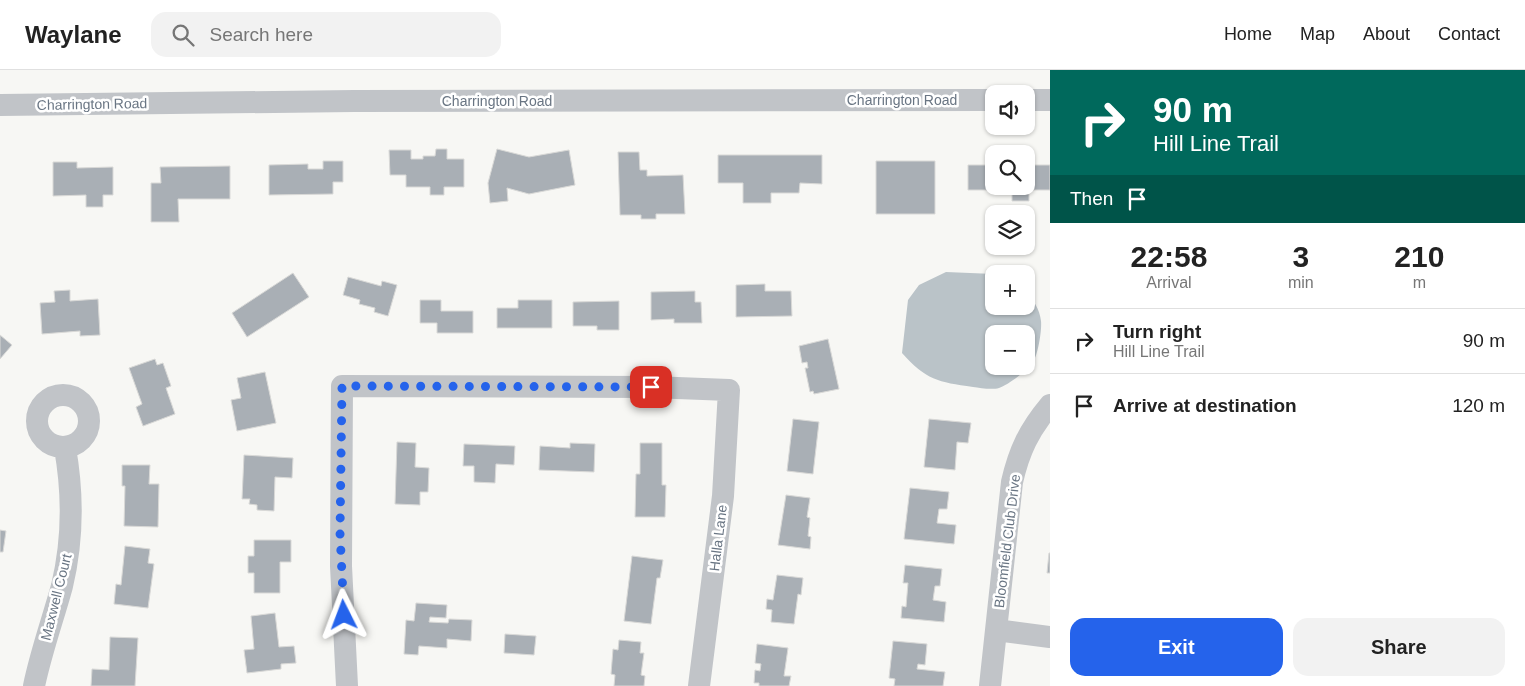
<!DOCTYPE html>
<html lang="en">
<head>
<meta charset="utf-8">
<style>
	:root { --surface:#fff; --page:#f2f2f2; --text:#222; --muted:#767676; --line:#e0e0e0; --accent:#2563eb }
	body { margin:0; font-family:Helvetica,sans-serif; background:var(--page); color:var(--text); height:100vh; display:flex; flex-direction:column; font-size:19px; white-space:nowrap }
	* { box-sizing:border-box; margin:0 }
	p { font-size:16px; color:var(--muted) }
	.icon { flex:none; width:28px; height:28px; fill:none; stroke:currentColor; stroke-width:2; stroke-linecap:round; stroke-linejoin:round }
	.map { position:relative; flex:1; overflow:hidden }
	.side { display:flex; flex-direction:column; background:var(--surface); width:475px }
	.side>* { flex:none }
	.banner { background:#00695c; color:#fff; overflow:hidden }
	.buttons { position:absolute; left:985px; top:15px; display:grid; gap:10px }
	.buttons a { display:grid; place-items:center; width:50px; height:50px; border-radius:10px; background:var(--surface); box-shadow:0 1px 4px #0004; font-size:25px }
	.pin { position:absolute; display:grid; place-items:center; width:42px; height:42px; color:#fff; margin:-21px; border-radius:10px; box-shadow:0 2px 8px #0006 }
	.me { position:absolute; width:55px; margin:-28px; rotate:357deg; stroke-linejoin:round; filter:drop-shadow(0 0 4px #0008) }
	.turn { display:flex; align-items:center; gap:18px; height:105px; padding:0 20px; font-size:22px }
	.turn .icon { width:65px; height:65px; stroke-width:2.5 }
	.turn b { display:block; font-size:35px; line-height:42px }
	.then { display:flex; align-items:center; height:48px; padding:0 20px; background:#0003; gap:10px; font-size:19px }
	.eta { display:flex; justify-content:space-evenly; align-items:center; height:85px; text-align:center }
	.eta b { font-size:30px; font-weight:700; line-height:35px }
	.cta { display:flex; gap:10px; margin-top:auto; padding:10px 20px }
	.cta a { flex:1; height:58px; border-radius:15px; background:var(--accent); color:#fff; font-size:20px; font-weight:700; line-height:58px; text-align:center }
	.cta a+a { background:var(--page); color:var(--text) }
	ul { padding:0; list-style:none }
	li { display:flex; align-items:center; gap:15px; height:65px; padding:0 20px; border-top:1px solid var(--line) }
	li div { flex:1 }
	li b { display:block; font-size:19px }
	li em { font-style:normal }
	header { display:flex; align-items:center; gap:30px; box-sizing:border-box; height:70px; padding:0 25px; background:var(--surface); border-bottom:1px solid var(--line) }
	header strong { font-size:24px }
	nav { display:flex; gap:28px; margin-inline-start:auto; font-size:18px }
	.search { width:350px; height:45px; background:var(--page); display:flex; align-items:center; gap:12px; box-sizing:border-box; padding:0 18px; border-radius:15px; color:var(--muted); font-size:19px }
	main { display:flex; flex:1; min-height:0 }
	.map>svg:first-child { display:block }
	.water { fill:#bac3c8; fill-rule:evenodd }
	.building { fill:#a9afb5; stroke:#d9d9d7 }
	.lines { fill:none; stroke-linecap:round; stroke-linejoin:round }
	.minor { stroke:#c1c4c8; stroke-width:22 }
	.route { stroke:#2563eb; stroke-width:9; stroke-dasharray:0 16.2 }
	.labels { text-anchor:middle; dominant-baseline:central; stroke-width:5; stroke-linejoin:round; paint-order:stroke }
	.street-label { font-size:14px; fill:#697583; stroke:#fff }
</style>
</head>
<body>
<header>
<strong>Waylane</strong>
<div class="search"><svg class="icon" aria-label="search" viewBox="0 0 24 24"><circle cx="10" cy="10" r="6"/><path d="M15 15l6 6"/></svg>Search here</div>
<nav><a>Home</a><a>Map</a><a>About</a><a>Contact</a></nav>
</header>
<main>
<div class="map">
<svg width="1050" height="616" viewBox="0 0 1050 616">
	<rect width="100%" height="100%" fill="#f7f7f4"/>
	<path class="water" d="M946 202 994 204V236H1026V221C1033 229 1040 240 1041 251 1042 260 1038 285 1033 292 1028 300 1008 315 999 318 992 320 980 318 973 317 938 312 926 310 902 283L908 230 919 215ZM994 264H1026V296H994Z"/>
	<path class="building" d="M436 79H447V89H464V117H444V125H430V117H406V105H390L389 80H411V89H423V86H435Z
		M497 79 529 87 569 80 575 115 529 124 507 118 508 131 490 133 488 113Z
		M618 82H639L640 100H647V106L683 105 685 144H656V149H641V145H620Z
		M1009 82H1033V95H1050V120H1029V131H1012V120H968V95H994V116H1026V84H1009Z
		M718 85H822V114L800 113 799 123H771V133H743V113H718Z
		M323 91H343V112H333V124L269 125V95L308 94V99H323Z
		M876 91H935V144H876Z
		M53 92H77V98L113 97V125H103V137H86V125L53 126Z
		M230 96V129H178L179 152H151V113H161L160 97Z
		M293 203 309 227 247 267 232 243Z
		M348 207 381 216 382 211 397 215 388 246 374 242 375 238 359 234 360 230 343 225Z
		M765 214V221H791L792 246 736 247V215Z
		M70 220V231L98 229 100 265 80 266V261L42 264 40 233 55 232 54 221Z
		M695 221V232H701L702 253H674V249L651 250V222Z
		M420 230H441V241H473V263H437V253H420Z
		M518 230H552V258H497V238H518Z
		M619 231V260H597V256H573V232Z
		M0 265 12 275 0 289Z
		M828 269 839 319 814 324 813 321 810 322 805 298H808L807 292 802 293 799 276Z
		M155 289 157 295 163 293 171 316 166 318 175 344 143 356 136 337 142 334 129 298Z
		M265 302 276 353 237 361 231 330 241 328 237 308Z
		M793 349 819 352 813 404 787 401Z
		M929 349 971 353 968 373 957 372 955 400 924 397Z
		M397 372 416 373 415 397 429 398 428 422H420V435L395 434Z
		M570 373 595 374 594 402 539 400 540 376 570 378Z
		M640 373H662V415H666L665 447H635L636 404H640Z
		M464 374 515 376 514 395 496 394 495 413 474 412V396H463Z
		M244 385 293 388 292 408 275 407 274 441 257 440V435L249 434 250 429H242Z
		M122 395H150L149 414H159L158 457 124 456 125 416H122Z
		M910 418 949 422 947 439H939L937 453 956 455 954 474 904 469Z
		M786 425 810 428 807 447 810 448 808 466 811 467 810 479 778 475Z
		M0 460 6 461 3 482H0Z
		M254 470H291V492H280V523H254V503H248V486H254Z
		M125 476 150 479 148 493 154 494 148 538 114 534 116 514 121 515Z
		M1049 483H1050V503H1047Z
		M632 486 663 490 660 508H657L651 554 624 551Z
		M905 495 942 499 940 516H935L933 530 946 532 944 552 901 548 902 536 906 537 908 513H903Z
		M777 505 803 508 801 525 798 524 794 554 771 552 772 540 766 539 767 529 773 530Z
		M416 533 447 535 446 548 430 547 429 552 448 553 449 549 472 550 471 571 447 569V578L419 576 418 585 404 584 406 550 414 551Z
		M275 543 279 577 294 576 296 593 281 594V599L247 603 244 580 254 579 251 546Z
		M505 564 536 566 534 585 504 583Z
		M110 567 138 568 135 616H91L92 599 109 600Z
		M619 570 641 572 640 583H644L641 605 645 606 644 616H614L615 605 611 604 613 579 618 580Z
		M893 571 927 574 925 595 918 594 917 599 945 602 943 616H894L895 609 889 608Z
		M757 574 788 578 784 606H791L789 616H759V613H754L755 600 760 601 761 594 755 593Z"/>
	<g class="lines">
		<path class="minor" d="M1026 30H1050
			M0 35 354 31 994 30
			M37 351a26 26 0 1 1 52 0a26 26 0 1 1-52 0Z
			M996 560 1050 567
			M34 616C41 582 53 549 62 516 73 470 73 423 65 378
			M347 616 341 496 342 316 651 317 729 320 723 426 699 616
			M990 616 1012 412C1019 381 1029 360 1050 335"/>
	</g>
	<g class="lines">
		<path class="route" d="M344 545 340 463 342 316 651 317"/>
	</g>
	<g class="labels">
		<g class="street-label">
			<text x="902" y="30">Charrington Road</text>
			<text x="497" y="31">Charrington Road</text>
			<text transform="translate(92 34) rotate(-1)">Charrington Road</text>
			<text transform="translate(718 468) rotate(-83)">Halla Lane</text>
			<text transform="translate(1007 471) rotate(-83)">Bloomfield Club Drive</text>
			<text transform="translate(56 527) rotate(-76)">Maxwell Court</text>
		</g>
	</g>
</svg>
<div class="buttons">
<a><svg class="icon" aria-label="sound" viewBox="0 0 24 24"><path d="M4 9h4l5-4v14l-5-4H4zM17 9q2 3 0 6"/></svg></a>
<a><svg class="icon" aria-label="search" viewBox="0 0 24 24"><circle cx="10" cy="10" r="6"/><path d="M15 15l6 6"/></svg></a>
<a><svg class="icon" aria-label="layers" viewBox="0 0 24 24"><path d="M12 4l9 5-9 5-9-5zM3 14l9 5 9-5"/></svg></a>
<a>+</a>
<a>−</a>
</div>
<div class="pin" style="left:651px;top:317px;background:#d93025"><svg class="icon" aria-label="arrive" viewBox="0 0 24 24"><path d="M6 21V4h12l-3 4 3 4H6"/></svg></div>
<svg class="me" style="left:344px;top:545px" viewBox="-20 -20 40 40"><path d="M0-17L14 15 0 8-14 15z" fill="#2563eb" stroke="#fff" stroke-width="4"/></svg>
</div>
<section class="side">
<div class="banner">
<div class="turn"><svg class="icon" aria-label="right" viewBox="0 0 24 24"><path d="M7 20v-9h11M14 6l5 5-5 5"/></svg><div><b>90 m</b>Hill Line Trail</div></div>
<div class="then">Then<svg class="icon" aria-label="arrive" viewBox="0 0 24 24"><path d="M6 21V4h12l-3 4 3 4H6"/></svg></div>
</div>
<div class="eta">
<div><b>22:58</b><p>Arrival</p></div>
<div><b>3</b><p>min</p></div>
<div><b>210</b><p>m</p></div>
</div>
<ul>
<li><svg class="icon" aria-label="right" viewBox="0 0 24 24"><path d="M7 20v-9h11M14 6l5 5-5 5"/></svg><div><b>Turn right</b><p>Hill Line Trail</p></div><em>90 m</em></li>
<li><svg class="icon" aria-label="arrive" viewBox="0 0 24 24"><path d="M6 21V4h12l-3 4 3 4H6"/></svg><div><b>Arrive at destination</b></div><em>120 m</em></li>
</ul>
<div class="cta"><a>Exit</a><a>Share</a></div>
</section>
</main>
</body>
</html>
